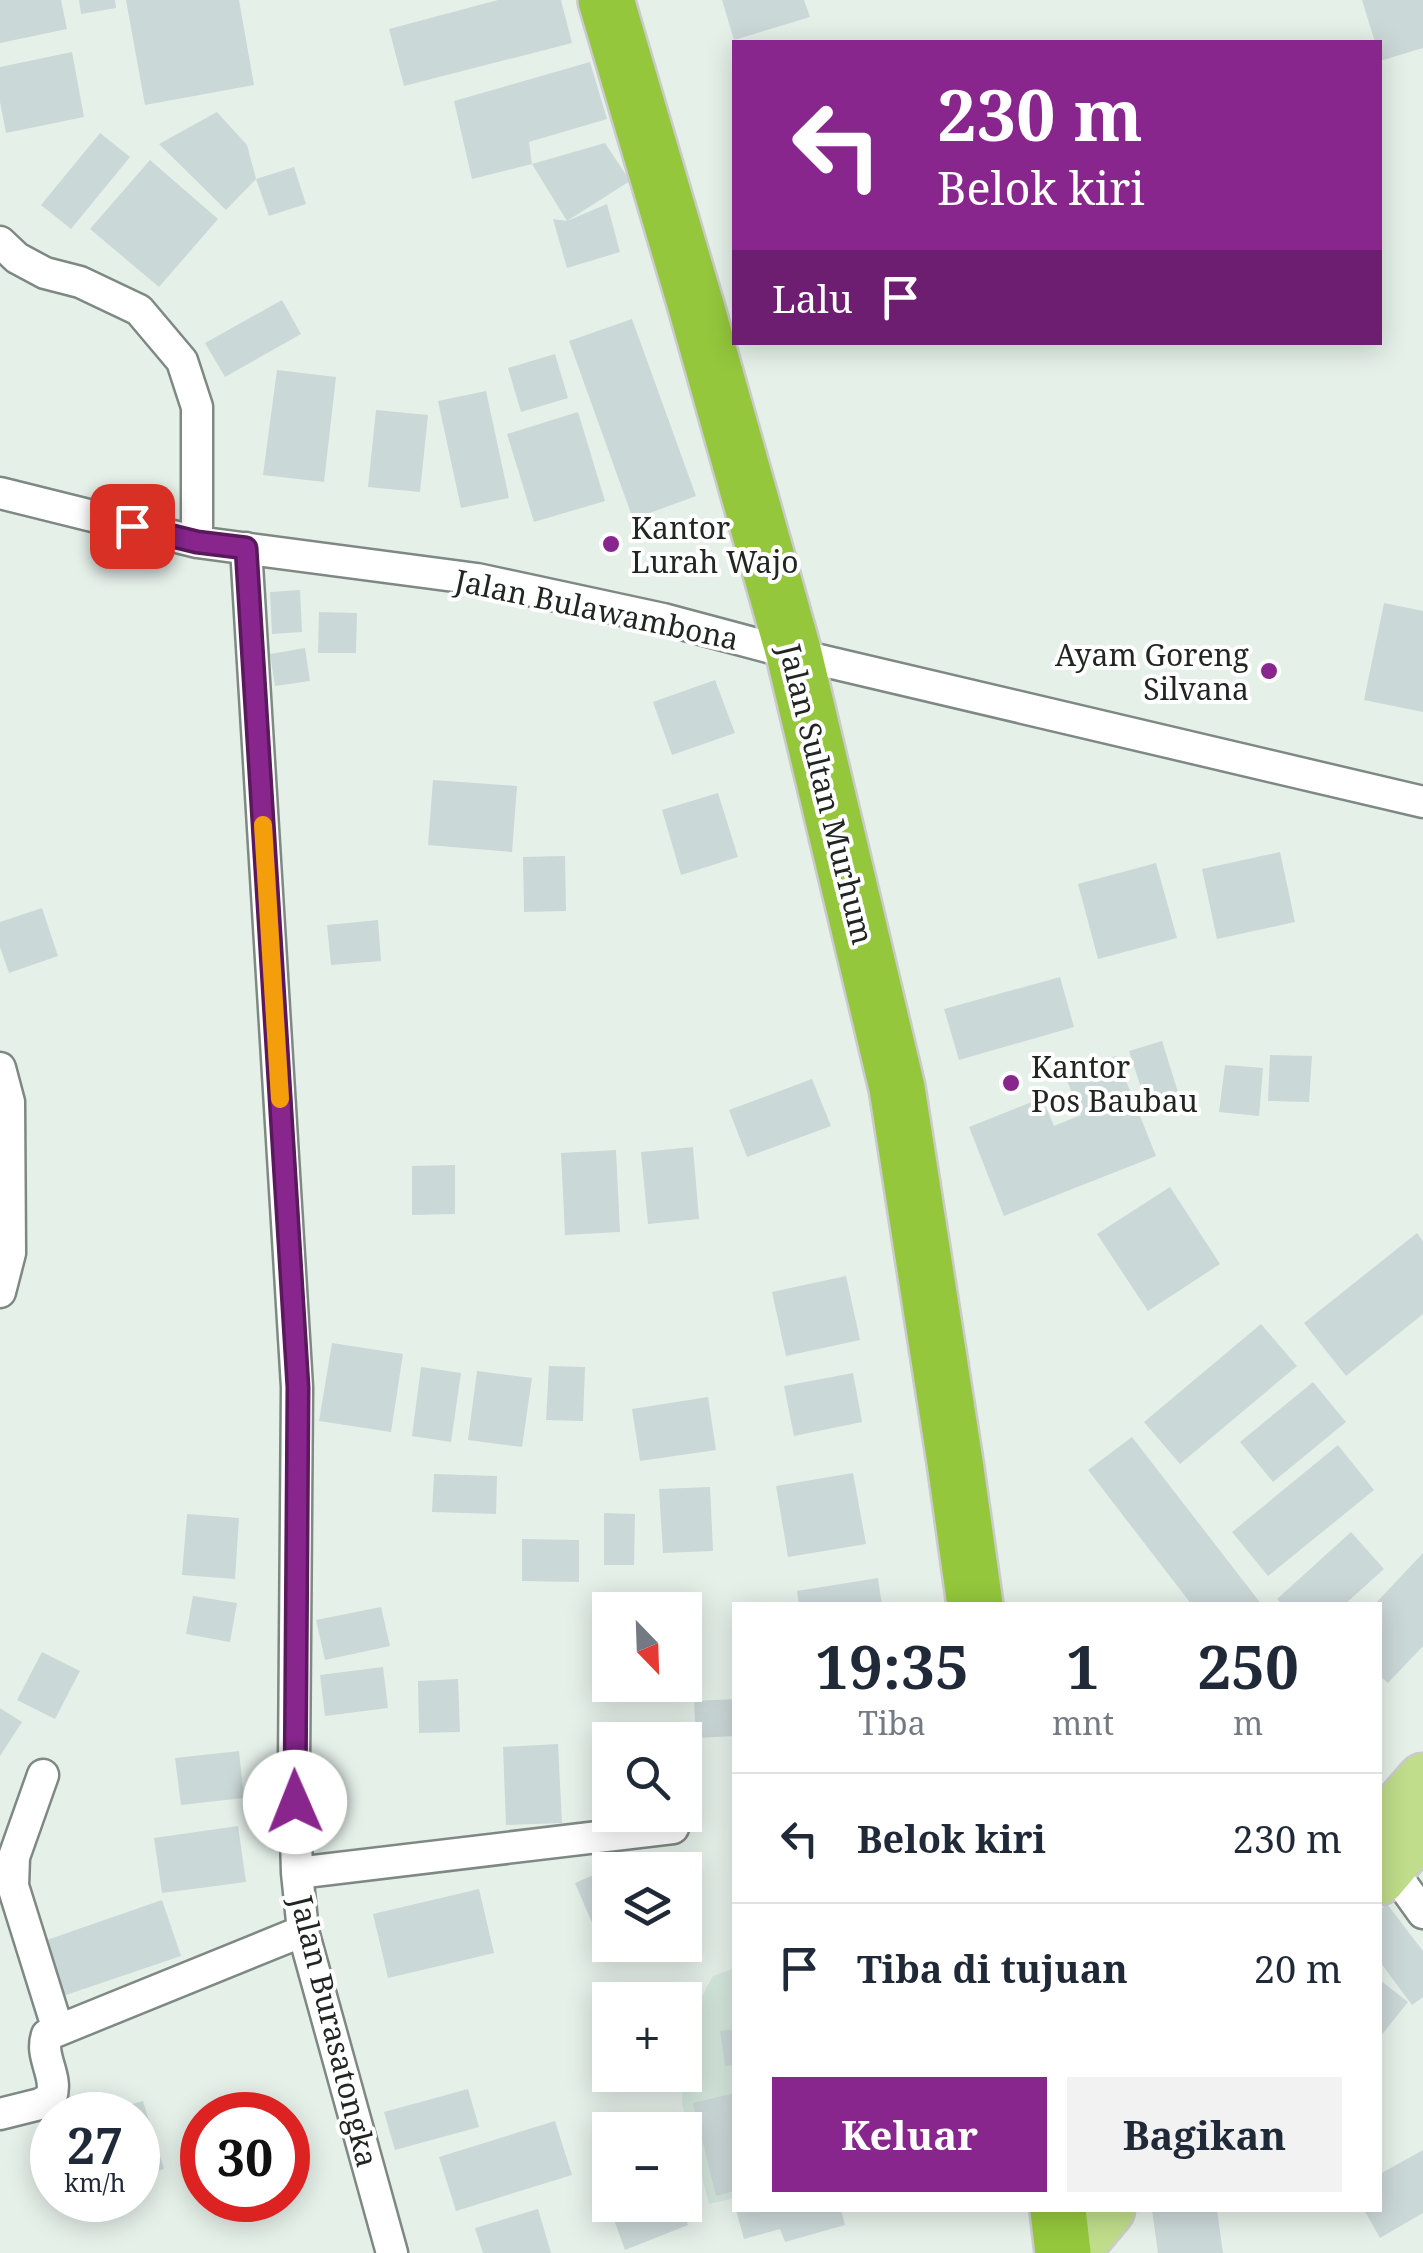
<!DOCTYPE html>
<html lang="id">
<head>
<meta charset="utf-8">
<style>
	:root { --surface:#fff; --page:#f2f2f3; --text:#1f2937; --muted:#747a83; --line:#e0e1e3; --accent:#89268e }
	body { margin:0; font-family:"Noto Serif",serif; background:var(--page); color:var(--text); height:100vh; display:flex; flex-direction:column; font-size:38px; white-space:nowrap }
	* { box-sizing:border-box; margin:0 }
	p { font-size:32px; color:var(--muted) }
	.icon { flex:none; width:55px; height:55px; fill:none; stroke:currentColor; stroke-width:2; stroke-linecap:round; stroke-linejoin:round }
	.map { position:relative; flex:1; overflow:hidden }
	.drawer { position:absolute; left:732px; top:1602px; width:650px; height:610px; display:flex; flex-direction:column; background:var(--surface); border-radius:0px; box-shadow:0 5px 25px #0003 }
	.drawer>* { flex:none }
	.guide { position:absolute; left:732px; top:40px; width:650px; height:305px; border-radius:0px; box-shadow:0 5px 25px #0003; background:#89268e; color:#fff; overflow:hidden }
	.needle { width:65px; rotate:157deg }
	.tools { position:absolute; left:592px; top:1592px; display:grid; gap:20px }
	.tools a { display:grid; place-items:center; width:110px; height:110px; border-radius:0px; background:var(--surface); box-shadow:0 5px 25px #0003; font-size:50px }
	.speed { position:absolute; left:30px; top:2092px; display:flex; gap:20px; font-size:50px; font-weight:700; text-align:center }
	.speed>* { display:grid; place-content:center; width:130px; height:130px; border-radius:50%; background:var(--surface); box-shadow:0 5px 25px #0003; line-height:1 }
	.speed small { font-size:25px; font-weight:400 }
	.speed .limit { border:15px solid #d22; background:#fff; color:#111 }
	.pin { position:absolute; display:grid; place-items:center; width:85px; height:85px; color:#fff; margin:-42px; border-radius:20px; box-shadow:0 5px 15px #0006 }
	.me { position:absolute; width:110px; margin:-55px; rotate:359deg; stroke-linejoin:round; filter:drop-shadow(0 0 8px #0008) }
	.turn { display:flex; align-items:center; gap:35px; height:210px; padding:0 40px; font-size:45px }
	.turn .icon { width:130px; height:130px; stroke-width:2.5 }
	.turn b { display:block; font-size:70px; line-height:85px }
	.then { display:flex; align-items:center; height:95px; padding:0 40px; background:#0003; gap:20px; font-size:38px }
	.eta { display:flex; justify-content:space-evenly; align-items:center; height:170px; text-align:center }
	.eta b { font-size:60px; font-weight:700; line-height:70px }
	.primary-button { display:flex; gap:20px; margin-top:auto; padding:20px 40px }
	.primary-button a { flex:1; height:115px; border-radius:0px; background:var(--accent); color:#fff; font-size:40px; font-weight:700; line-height:115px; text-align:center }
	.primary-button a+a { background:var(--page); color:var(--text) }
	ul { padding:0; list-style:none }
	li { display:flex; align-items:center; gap:30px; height:130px; padding:0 40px; border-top:2px solid var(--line) }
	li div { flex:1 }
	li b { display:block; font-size:38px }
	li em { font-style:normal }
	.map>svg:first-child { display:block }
	.built { fill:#d4e7dc }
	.building { fill:#cbd8d8 }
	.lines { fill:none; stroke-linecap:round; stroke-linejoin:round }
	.street-casing { stroke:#7f8983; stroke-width:35 }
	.primary-casing { stroke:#cacbca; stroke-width:55 }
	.highway-casing { stroke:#cacbca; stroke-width:60 }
	.street { stroke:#fff; stroke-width:30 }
	.primary { stroke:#bfdd8a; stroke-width:50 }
	.highway { stroke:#94c73c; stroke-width:55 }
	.route-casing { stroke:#59195c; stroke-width:25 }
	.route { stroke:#89268e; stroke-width:18 }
	.slow { stroke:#f59e0b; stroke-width:18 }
	.poi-dot { fill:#89268e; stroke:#fff; stroke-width:4 }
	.labels { text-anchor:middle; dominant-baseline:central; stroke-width:8; stroke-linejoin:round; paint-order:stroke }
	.poi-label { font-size:30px; fill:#212623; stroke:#fff; text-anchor:start }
	.street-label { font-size:30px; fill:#212623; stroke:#fff }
</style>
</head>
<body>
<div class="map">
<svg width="1423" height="2253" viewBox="0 0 1423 2253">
	<rect width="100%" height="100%" fill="#e5f0e9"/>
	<path class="built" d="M735 1968V2198L709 2204 682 2104 685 2026 713 1976Z"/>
	<path class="building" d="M0 0H61L67 29 0 43Z
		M79 0H115L116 8 81 14Z
		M126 0H239L254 85 145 105Z
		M498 0H561L572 43 404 86 389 29Z
		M722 0H804L810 17 734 40Z
		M1362 0H1423V48L1380 61V42H1375Z
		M72 52 84 117 6 133 0 102V67Z
		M590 62 607 119 529 142 532 164 472 179 454 101Z
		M217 112 247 145 256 179 226 210 159 144Z
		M100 133 130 157 71 229 41 205Z
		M605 143 630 181 567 221 532 164Z
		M150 160 218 219 159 287 90 229Z
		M294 167 306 204 269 216 256 179Z
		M607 204 620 252 567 268 553 219 567 221Z
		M282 300 301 334 225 377 205 343Z
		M632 319 696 496 633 519 569 341Z
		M555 354 568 398 521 412 508 368Z
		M277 370 336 377 324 482 263 475Z
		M486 391 509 498 461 508 438 401Z
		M376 410 428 415 420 492 368 487Z
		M578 412 605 501 534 522 507 434Z
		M300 590 302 632 272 634 270 592Z
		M1384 603 1423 611V712L1364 700Z
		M319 612 357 613 356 653H318Z
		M305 648 310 681 275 686 270 654Z
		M715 680 735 733 672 755 653 702Z
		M433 780 517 786 512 852 428 845Z
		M718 793 738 857 681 875 662 810Z
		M1280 852 1295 922 1217 939 1202 869Z
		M565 856 566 911 524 912 523 857Z
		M1156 863 1177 938 1098 959 1078 884Z
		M42 908 58 956 9 973 0 947V922Z
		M378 920 381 961 331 965 327 925Z
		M1060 977 1074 1027 959 1060 944 1009Z
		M1162 1041 1182 1105 1150 1115 1129 1051Z
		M1270 1055 1312 1056 1309 1102 1268 1101Z
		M1116 1056 1156 1156 1004 1216 969 1127 1042 1098 1054 1126 1081 1115 1065 1076Z
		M1225 1065 1263 1068 1259 1116 1219 1112Z
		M812 1079 831 1126 747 1157 729 1110Z
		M693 1147 699 1219 648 1224 641 1152Z
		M616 1150 620 1232 565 1235 561 1153Z
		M455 1165V1214L412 1215V1166Z
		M1170 1187 1220 1264 1148 1311 1097 1234Z
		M1417 1233 1423 1241V1314L1346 1376 1304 1323Z
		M846 1276 860 1340 786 1356 772 1292Z
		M1261 1324 1297 1366 1180 1464 1144 1422Z
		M332 1343 403 1354 391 1432 319 1421Z
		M549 1366 585 1367 583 1421 546 1420Z
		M421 1367 461 1373 451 1442 412 1436Z
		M477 1371 532 1378 522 1447 468 1440Z
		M853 1373 862 1422 794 1436 784 1386Z
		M1313 1382 1346 1422 1273 1482 1240 1442Z
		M708 1397 716 1450 640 1461 632 1409Z
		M1132 1437 1262 1605H1192L1088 1470Z
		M1338 1445 1374 1490 1268 1576 1232 1532Z
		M853 1473 866 1544 788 1557 776 1486Z
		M434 1474 497 1476 496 1514 432 1512Z
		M710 1487 713 1551 663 1553 659 1489Z
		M604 1513 635 1514 634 1565H604Z
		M187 1514 239 1518 235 1579 182 1575Z
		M1351 1532 1384 1569 1344 1605H1283L1277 1599Z
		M522 1539 579 1540V1582L522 1581Z
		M1423 1553V1646L1388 1683 1380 1676V1605H1374Z
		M878 1578 882 1605H799L797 1591Z
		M651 1593V1610H610V1669H607L605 1595Z
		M193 1596 237 1603 230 1642 186 1634Z
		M381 1607 390 1646 325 1660 316 1620Z
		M42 1652 80 1671 55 1719 17 1700Z
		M383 1667 388 1708 325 1716 320 1675Z
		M458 1679 460 1732 419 1733 418 1681Z
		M735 1699V1736L696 1738 694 1701Z
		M0 1708 22 1722 0 1756Z
		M558 1744 562 1823 506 1825 503 1747Z
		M239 1751 244 1798 181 1805 175 1758Z
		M238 1826 246 1882 162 1893 154 1838Z
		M647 1852 654 1870H610V1945H623L605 1953 575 1883Z
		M479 1889 494 1953 388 1978 373 1914Z
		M162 1900 181 1956 63 1996 44 1941Z
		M1387 1904 1423 1951V1997L1412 2005 1380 1962V1910Z
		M1380 1980 1408 2002 1380 2037Z
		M735 2029V2065L725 2066 720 2031Z
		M468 2089 479 2127 395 2150 384 2112Z
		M735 2093V2191L716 2196 693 2103Z
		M143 2101 164 2169 138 2177V2115H108L107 2111Z
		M555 2121 572 2175 456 2211 439 2157Z
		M1423 2150V2213L1380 2238 1364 2210H1380V2174Z
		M611 2205H680L688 2225 625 2250 609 2206Z
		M538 2209 551 2253H483L475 2228Z
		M736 2210H841L845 2225 785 2242 780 2229 744 2239Z
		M1152 2210H1217L1223 2253H1158Z"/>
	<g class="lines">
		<g class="street-casing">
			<path id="street" d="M0 242 17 258 45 273 80 282 139 310 182 361 197 407V542
				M0 493 197 542 477 579 663 619 794 654 1423 802
				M246 548 297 1387 294 1766 297 1873 303 1931 392 2253
				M0 1068 9 1102 10 1253 0 1292
				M43 1775 14 1857 13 1886 58 2030
				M1382 1856 1423 1913
				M297 1873 673 1828
				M0 2114 40 2104 51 2098C59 2076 39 2057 47 2035L303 1931"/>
		</g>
		<g class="primary-casing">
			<path id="primary" d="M1380 1828 1423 1779
				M1380 1879 1423 1828
				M1073 2253 1109 2210"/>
		</g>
		<g class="highway-casing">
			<path id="highway" d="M606 0 696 306 794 654 897 1088 955 1462 975 1605
				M1058 2210 1063 2253"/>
		</g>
		<use href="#street" class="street"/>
		<use href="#primary" class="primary"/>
		<use href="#highway" class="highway"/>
	</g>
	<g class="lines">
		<g class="route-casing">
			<path id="route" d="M132 526 197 542 246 548 298 1387 295 1802"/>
		</g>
		<use href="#route" class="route"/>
		<path class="slow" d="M263 825 280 1099"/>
	</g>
	<g class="poi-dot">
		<circle cx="611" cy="544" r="10"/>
		<circle cx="1269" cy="671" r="10"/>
		<circle cx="1011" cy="1083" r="10"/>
	</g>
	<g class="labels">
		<g class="poi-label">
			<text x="631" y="527">Kantor<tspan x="631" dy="34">Lurah Wajo</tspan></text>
			<text x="1249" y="654" text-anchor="end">Ayam Goreng<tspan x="1249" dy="34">Silvana</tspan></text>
			<text x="1031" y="1066">Kantor<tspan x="1031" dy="34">Pos Baubau</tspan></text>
		</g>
		<g class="street-label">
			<text transform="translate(597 609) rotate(12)">Jalan Bulawambona</text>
			<text transform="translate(827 794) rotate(76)">Jalan Sultan Murhum</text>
			<text transform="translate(335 2031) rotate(76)">Jalan Burasatongka</text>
		</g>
	</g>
</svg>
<div class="tools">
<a><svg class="needle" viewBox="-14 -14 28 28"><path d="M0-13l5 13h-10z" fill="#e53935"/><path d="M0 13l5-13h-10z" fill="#747a83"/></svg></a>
<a><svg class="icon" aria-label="search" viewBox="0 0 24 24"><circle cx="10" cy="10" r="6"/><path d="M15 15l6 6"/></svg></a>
<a><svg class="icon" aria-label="layers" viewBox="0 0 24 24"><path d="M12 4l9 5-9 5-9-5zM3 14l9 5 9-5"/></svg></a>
<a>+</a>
<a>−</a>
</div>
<div class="speed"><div>27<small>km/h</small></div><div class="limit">30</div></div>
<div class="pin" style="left:132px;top:526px;background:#d93025"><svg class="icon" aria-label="arrive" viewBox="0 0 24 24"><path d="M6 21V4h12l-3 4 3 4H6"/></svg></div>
<svg class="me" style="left:295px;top:1802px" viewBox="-20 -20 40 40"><circle r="19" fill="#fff"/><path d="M0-13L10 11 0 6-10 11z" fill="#89268e"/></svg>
<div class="guide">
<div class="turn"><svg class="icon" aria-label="left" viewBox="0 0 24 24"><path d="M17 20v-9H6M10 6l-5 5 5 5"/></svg><div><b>230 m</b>Belok kiri</div></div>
<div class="then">Lalu<svg class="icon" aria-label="arrive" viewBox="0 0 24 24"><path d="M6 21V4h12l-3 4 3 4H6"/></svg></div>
</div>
<section class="drawer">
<div class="eta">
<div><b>19:35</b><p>Tiba</p></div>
<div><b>1</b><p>mnt</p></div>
<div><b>250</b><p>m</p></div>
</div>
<ul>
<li><svg class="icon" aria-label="left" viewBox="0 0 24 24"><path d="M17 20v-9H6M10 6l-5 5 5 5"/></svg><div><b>Belok kiri</b></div><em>230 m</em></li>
<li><svg class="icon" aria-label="arrive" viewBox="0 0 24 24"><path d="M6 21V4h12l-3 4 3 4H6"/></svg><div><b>Tiba di tujuan</b></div><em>20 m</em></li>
</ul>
<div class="primary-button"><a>Keluar</a><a>Bagikan</a></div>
</section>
</div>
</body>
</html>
